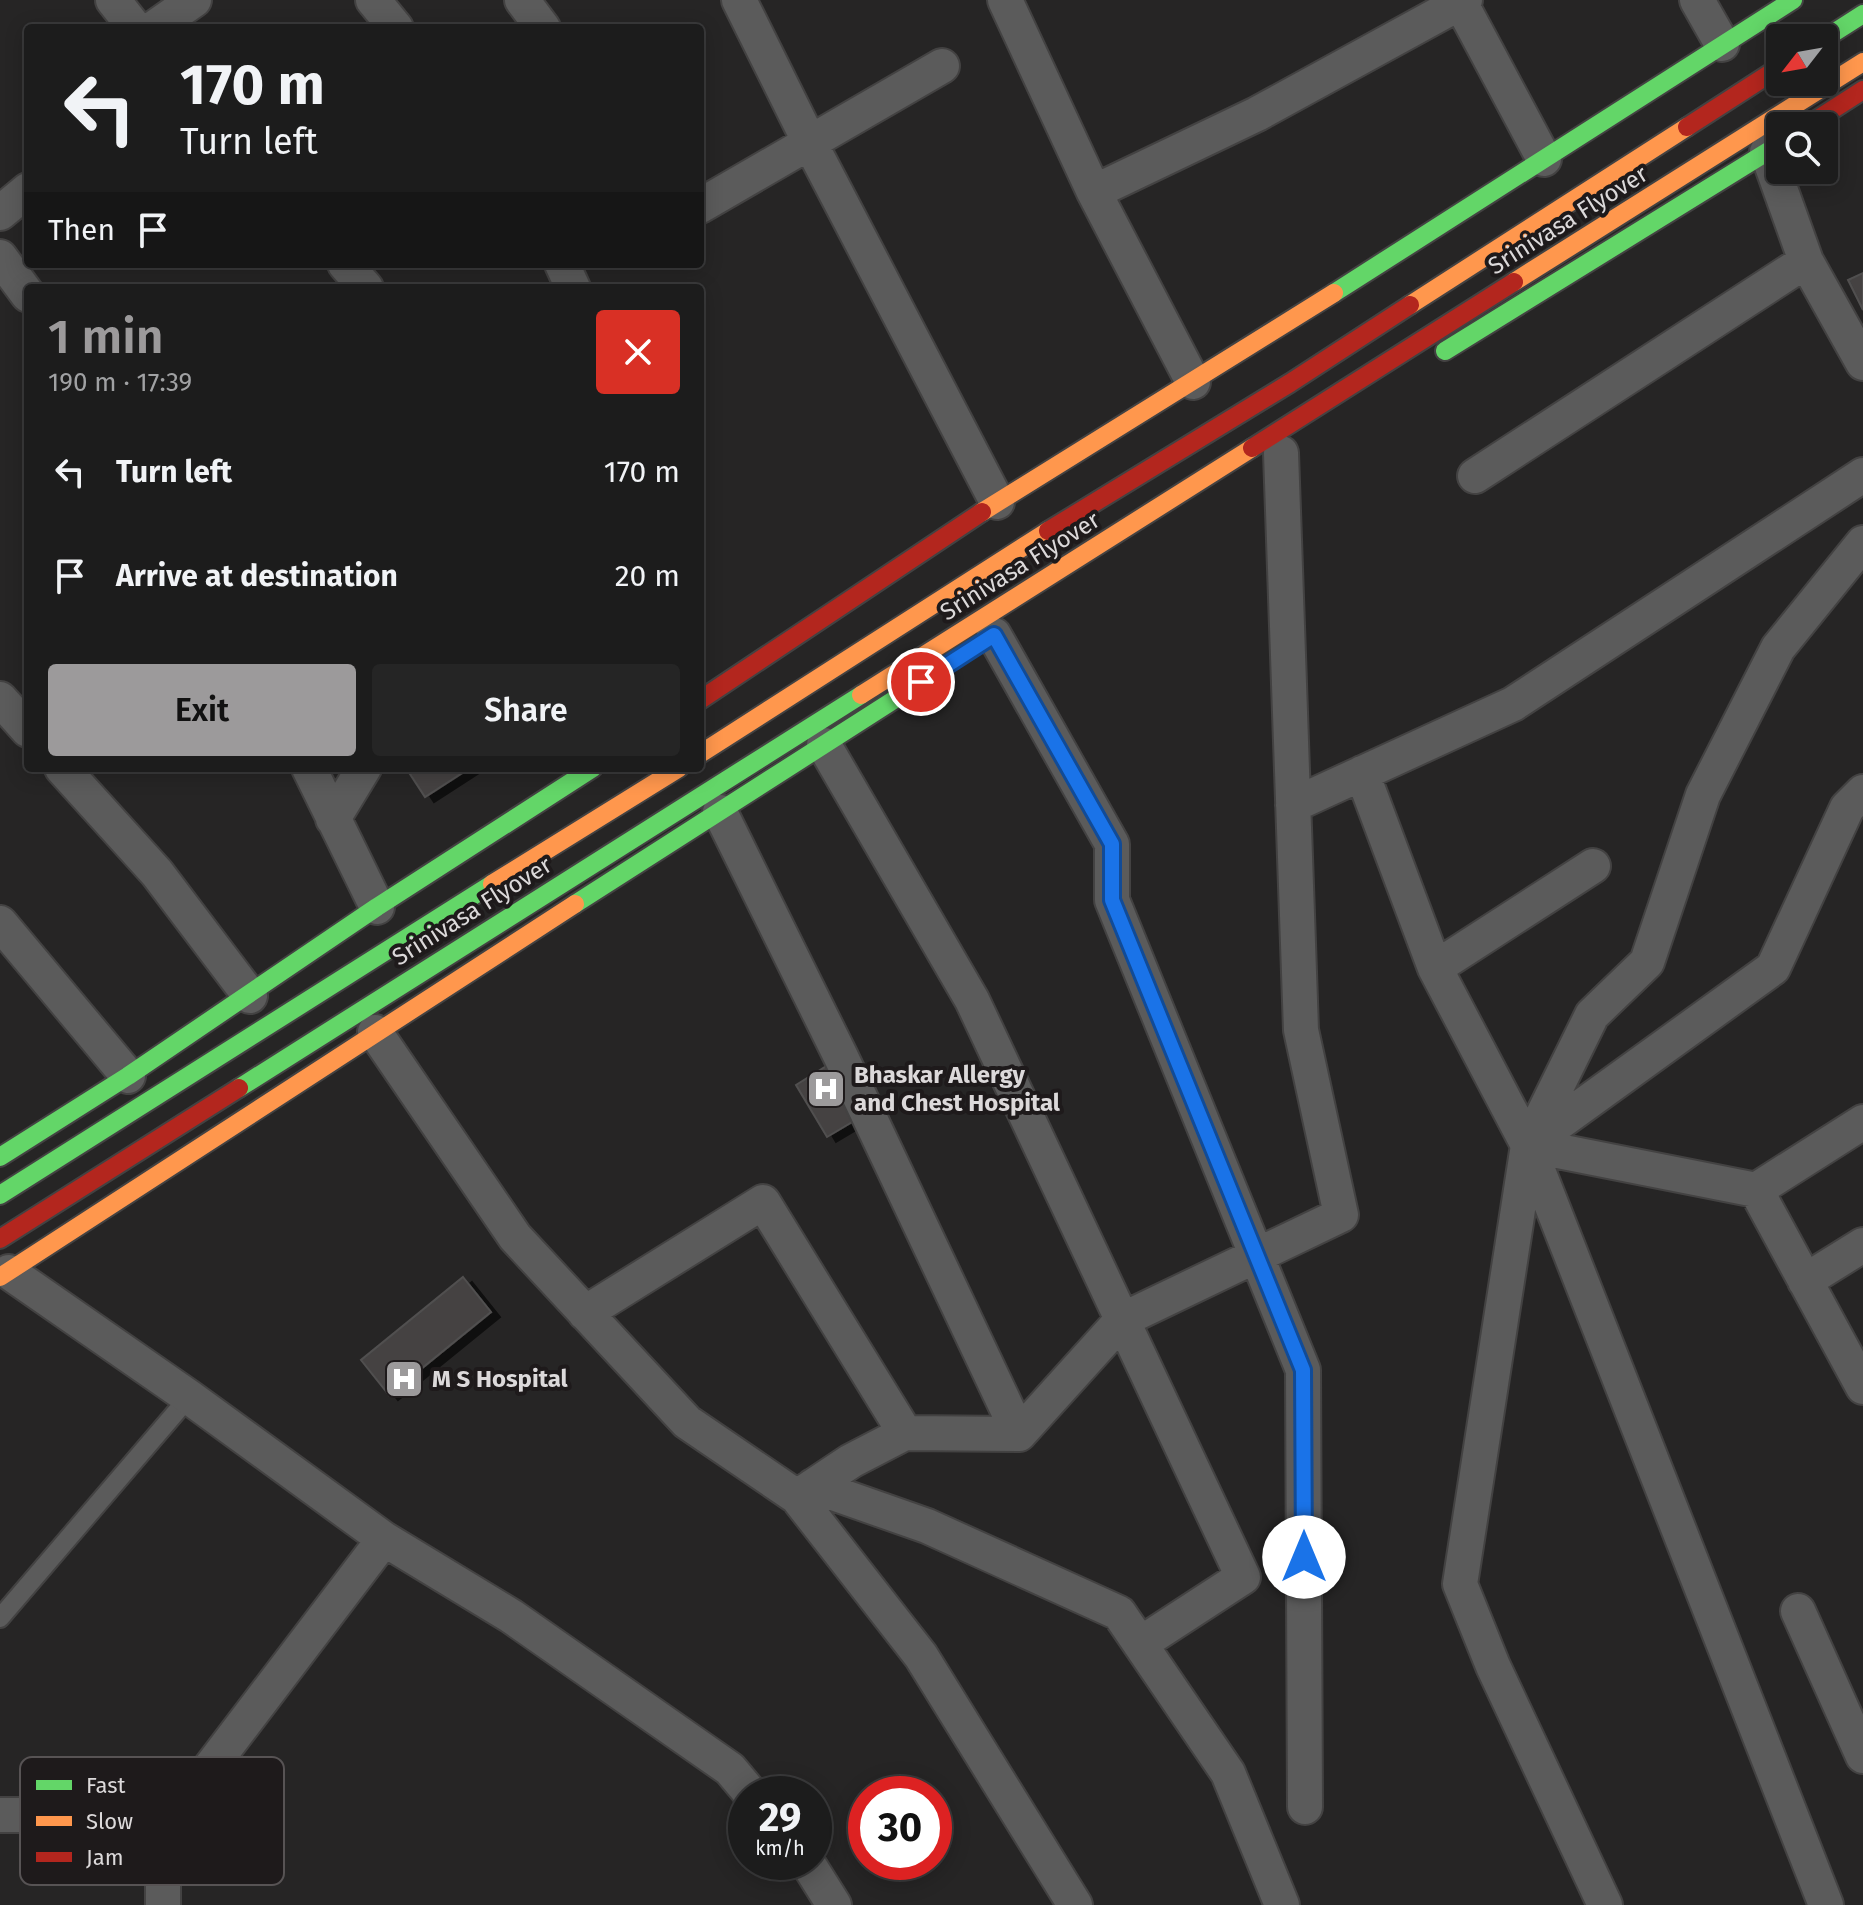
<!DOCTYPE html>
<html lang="en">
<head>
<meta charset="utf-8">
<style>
	:root { --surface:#1c1c1c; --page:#252525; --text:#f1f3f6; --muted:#a0a1a3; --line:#3a3a3b; --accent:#9c9a9b }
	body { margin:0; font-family:"Fira Sans",sans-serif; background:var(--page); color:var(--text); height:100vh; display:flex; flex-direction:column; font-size:30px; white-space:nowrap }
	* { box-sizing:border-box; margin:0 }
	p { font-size:26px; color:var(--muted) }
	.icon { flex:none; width:44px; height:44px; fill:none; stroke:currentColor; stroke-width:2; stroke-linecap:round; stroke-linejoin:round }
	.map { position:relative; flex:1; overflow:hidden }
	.details { position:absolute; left:24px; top:284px; width:680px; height:488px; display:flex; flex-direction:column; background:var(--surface); border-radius:8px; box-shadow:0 4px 20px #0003,0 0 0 2px var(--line) }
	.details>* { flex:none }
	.top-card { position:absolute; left:24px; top:24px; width:680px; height:244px; border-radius:8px; box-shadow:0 4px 20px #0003,0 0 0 2px var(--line); background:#1c1c1c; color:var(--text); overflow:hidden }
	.needle { width:52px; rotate:239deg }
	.fabs { position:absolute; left:1766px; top:24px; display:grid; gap:16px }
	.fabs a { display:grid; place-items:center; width:72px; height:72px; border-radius:8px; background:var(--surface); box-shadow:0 4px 20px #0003,0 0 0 2px var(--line); font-size:40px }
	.speed { position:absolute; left:728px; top:1776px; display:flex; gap:16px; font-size:40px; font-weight:700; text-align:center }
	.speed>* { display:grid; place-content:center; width:104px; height:104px; border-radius:50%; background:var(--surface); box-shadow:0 4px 20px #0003,0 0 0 2px var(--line); line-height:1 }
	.speed small { font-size:20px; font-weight:400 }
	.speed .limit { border:12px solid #d22; background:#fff; color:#111 }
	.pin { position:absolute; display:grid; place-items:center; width:68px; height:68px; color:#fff; margin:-34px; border:4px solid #fff; border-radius:50%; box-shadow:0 2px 8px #0007 }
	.me { position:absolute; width:88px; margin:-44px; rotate:0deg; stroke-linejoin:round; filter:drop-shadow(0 0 6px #0008) }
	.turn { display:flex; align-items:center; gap:28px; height:168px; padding:0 24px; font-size:36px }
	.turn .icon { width:104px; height:104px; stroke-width:2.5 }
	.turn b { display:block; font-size:56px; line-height:68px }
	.then { display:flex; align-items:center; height:76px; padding:0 24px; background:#0003; gap:16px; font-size:30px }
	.round { display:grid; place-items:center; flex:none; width:84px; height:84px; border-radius:8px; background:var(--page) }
	.head { display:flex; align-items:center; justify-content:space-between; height:136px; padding:0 24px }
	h1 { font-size:48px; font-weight:600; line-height:60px; color:var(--accent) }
	.primary-button { display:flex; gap:16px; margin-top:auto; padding:16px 24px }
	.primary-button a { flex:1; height:92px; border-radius:8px; background:var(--accent); color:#111; font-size:32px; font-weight:600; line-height:92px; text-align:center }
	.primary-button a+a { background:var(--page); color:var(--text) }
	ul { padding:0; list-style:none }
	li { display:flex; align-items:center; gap:24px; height:104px; padding:0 24px }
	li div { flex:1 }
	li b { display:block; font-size:30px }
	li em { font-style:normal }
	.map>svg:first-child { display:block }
	.building { fill:#444343; stroke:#515050; stroke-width:2; filter:url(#shadow) }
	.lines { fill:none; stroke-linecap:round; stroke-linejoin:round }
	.lane-casing { stroke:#434242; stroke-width:22 }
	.street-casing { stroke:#434242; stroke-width:38 }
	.fast-casing { stroke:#434242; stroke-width:22 }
	.slow-casing { stroke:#434242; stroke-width:22 }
	.jam-casing { stroke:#434242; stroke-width:22 }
	.lane { stroke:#5b5b5b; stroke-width:18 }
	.street { stroke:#5b5b5b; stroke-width:34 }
	.fast { stroke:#63d668; stroke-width:18 }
	.slow { stroke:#ff974d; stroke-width:18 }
	.jam { stroke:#b3261e; stroke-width:18 }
	.route-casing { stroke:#114b97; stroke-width:20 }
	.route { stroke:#1a73e8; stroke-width:14 }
	.labels { text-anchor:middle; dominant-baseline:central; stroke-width:8; stroke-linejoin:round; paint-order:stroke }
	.street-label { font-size:24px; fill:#dcd9da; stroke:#1e1a1b }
	.poi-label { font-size:24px; font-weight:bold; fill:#dcd9da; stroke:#1e1a1b; text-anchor:start }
	.key { fill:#1e1a1b; stroke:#575354; stroke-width:2 }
	.key-label { font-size:22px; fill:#dcd9da }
</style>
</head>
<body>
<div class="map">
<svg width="1863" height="1905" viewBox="0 0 1863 1905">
	<defs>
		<filter id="shadow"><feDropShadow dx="9" dy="5" stdDeviation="0" flood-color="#0009"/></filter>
	</defs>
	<rect width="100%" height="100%" fill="#262525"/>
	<path class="building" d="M1863 273V310L1848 280Z
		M406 768H470L425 797Z
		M833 1062 864 1115 827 1137 796 1085Z
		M463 1277 491 1312 389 1395 361 1360Z"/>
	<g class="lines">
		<g class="lane-casing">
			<path id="lane" d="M0 1618 189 1397"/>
		</g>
		<g class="street-casing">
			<path id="street" d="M113 0 135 28
				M373 0 396 28
				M522 0 543 28
				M739 0 811 145 997 502
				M1005 0 1094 192 1193 382
				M1459 0 1544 159
				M1697 0 1722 44
				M154 28 194 0
				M1767 152 1806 261 1863 363
				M1094 192 1257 114 1465 0
				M700 206 942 66
				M0 213 28 190
				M0 257 28 295
				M345 264 366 288
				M562 264 573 288
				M1475 476 1806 261
				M994 635 1112 844V900L1303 1370 1305 1807
				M0 699 28 730
				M824 745 972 1000 1243 1577 1140 1644
				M62 768 157 873 250 996
				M309 768 377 907
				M1362 773 1435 968 1528 1145 1826 1905
				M1293 805 1513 704 1863 475
				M720 812 841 1057 1019 1434
				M333 819 364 768
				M0 923 128 1076
				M1435 968 1593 866
				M375 1032 515 1237 687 1422 797 1497 921 1656 1075 1905
				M1531 1143 1773 968 1847 808 1863 792
				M1528 1145 1756 1190 1863 1122
				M1756 1190 1863 1387
				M9 1272 189 1397 384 1539 511 1616 730 1769 751 1794
				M1805 1281 1863 1245
				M585 1313 763 1202 905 1433
				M813 1486 927 1526 1119 1613 1228 1773 1282 1905
				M797 1497 851 1461 905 1433 1019 1434 1122 1320 1341 1215 1301 1030 1281 453
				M1798 1611 1863 1756
				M0 1815H171
				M807 1862 834 1905
				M163 1905V1836L171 1815 191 1793 384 1539
				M1605 1905 1493 1666 1460 1584 1528 1145 1592 1015 1647 962 1703 795 1778 648 1863 543"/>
		</g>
		<g class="fast-casing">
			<path id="fast" d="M1824 39 1863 14
				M1334 293 1793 0
				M1445 351 1780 144
				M575 904 914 687
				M239 1088 861 695
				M0 1157 128 1076 377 907 593 768
				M0 1195 492 884"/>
		</g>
		<g class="slow-casing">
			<path id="slow" d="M1514 282 1863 62
				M1410 305 1687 127
				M982 512 1334 293
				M861 695 1252 448
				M700 754 1048 531
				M492 884 679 768
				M0 1277 575 904"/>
		</g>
		<g class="jam-casing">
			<path id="jam" d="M1807 126 1863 90
				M1687 127 1780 67
				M1252 448 1514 282
				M1048 531 1290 383 1410 305
				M700 700 982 512
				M0 1239 239 1088"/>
		</g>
		<use href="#lane" class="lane"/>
		<use href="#street" class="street"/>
		<use href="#fast" class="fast"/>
		<use href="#slow" class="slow"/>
		<use href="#jam" class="jam"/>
	</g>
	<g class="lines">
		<g class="route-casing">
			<path id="route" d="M921 682 994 635 1112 844V900L1303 1370 1304 1557"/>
		</g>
		<use href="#route" class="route"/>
	</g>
	<defs>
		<g id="hospital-square" transform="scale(2)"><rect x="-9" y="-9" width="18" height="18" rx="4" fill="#9c9a9b" stroke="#1e1a1b"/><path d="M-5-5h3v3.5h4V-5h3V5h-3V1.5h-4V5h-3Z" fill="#fff"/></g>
	</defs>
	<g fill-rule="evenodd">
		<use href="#hospital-square" x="826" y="1089"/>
		<use href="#hospital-square" x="404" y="1379"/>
	</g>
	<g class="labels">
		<g class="street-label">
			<text transform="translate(1568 220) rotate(-32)">Srinivasa Flyover</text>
			<text transform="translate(1020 566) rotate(-32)">Srinivasa Flyover</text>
			<text transform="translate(472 911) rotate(-32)">Srinivasa Flyover</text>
		</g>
		<g class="poi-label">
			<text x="854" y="1075">Bhaskar Allergy<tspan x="854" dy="28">and Chest Hospital</tspan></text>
			<text x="432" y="1379">M S Hospital</text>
		</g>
	</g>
	<rect x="20" y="1757" width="264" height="128" rx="12" class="key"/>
	<rect x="36" y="1780" width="36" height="10" fill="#63d668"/>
	<rect x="36" y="1816" width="36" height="10" fill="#ff974d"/>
	<rect x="36" y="1852" width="36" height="10" fill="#b3261e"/>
	<g class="key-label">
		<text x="86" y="1793">Fast</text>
		<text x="86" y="1829">Slow</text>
		<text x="86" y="1865">Jam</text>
	</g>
</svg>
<div class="fabs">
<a><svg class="needle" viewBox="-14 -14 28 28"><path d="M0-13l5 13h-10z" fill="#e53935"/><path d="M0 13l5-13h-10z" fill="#a0a1a3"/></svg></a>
<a><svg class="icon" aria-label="search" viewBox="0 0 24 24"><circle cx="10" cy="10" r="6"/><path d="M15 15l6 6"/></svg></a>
</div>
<div class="speed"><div>29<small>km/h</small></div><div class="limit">30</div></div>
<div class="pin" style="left:921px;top:682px;background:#d93025"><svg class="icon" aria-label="arrive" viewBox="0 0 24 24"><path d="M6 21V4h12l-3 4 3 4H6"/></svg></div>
<svg class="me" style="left:1304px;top:1557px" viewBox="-20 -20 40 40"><circle r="19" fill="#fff"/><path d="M0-13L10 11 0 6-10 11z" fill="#1a73e8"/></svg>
<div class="top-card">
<div class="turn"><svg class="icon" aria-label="left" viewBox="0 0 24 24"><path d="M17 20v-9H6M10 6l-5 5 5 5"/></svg><div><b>170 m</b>Turn left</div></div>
<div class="then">Then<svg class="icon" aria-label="arrive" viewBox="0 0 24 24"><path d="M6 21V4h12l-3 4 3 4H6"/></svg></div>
</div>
<section class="details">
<div class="head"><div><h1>1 min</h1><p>190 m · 17:39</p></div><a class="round" style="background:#d93025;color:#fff"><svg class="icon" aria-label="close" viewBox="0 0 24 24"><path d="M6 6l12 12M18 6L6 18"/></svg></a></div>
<ul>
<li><svg class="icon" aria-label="left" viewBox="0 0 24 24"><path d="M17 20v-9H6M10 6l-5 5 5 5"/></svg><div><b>Turn left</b></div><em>170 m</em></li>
<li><svg class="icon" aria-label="arrive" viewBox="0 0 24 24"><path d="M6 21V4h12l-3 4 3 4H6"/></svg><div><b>Arrive at destination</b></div><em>20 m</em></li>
</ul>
<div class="primary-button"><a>Exit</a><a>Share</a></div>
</section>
</div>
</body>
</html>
